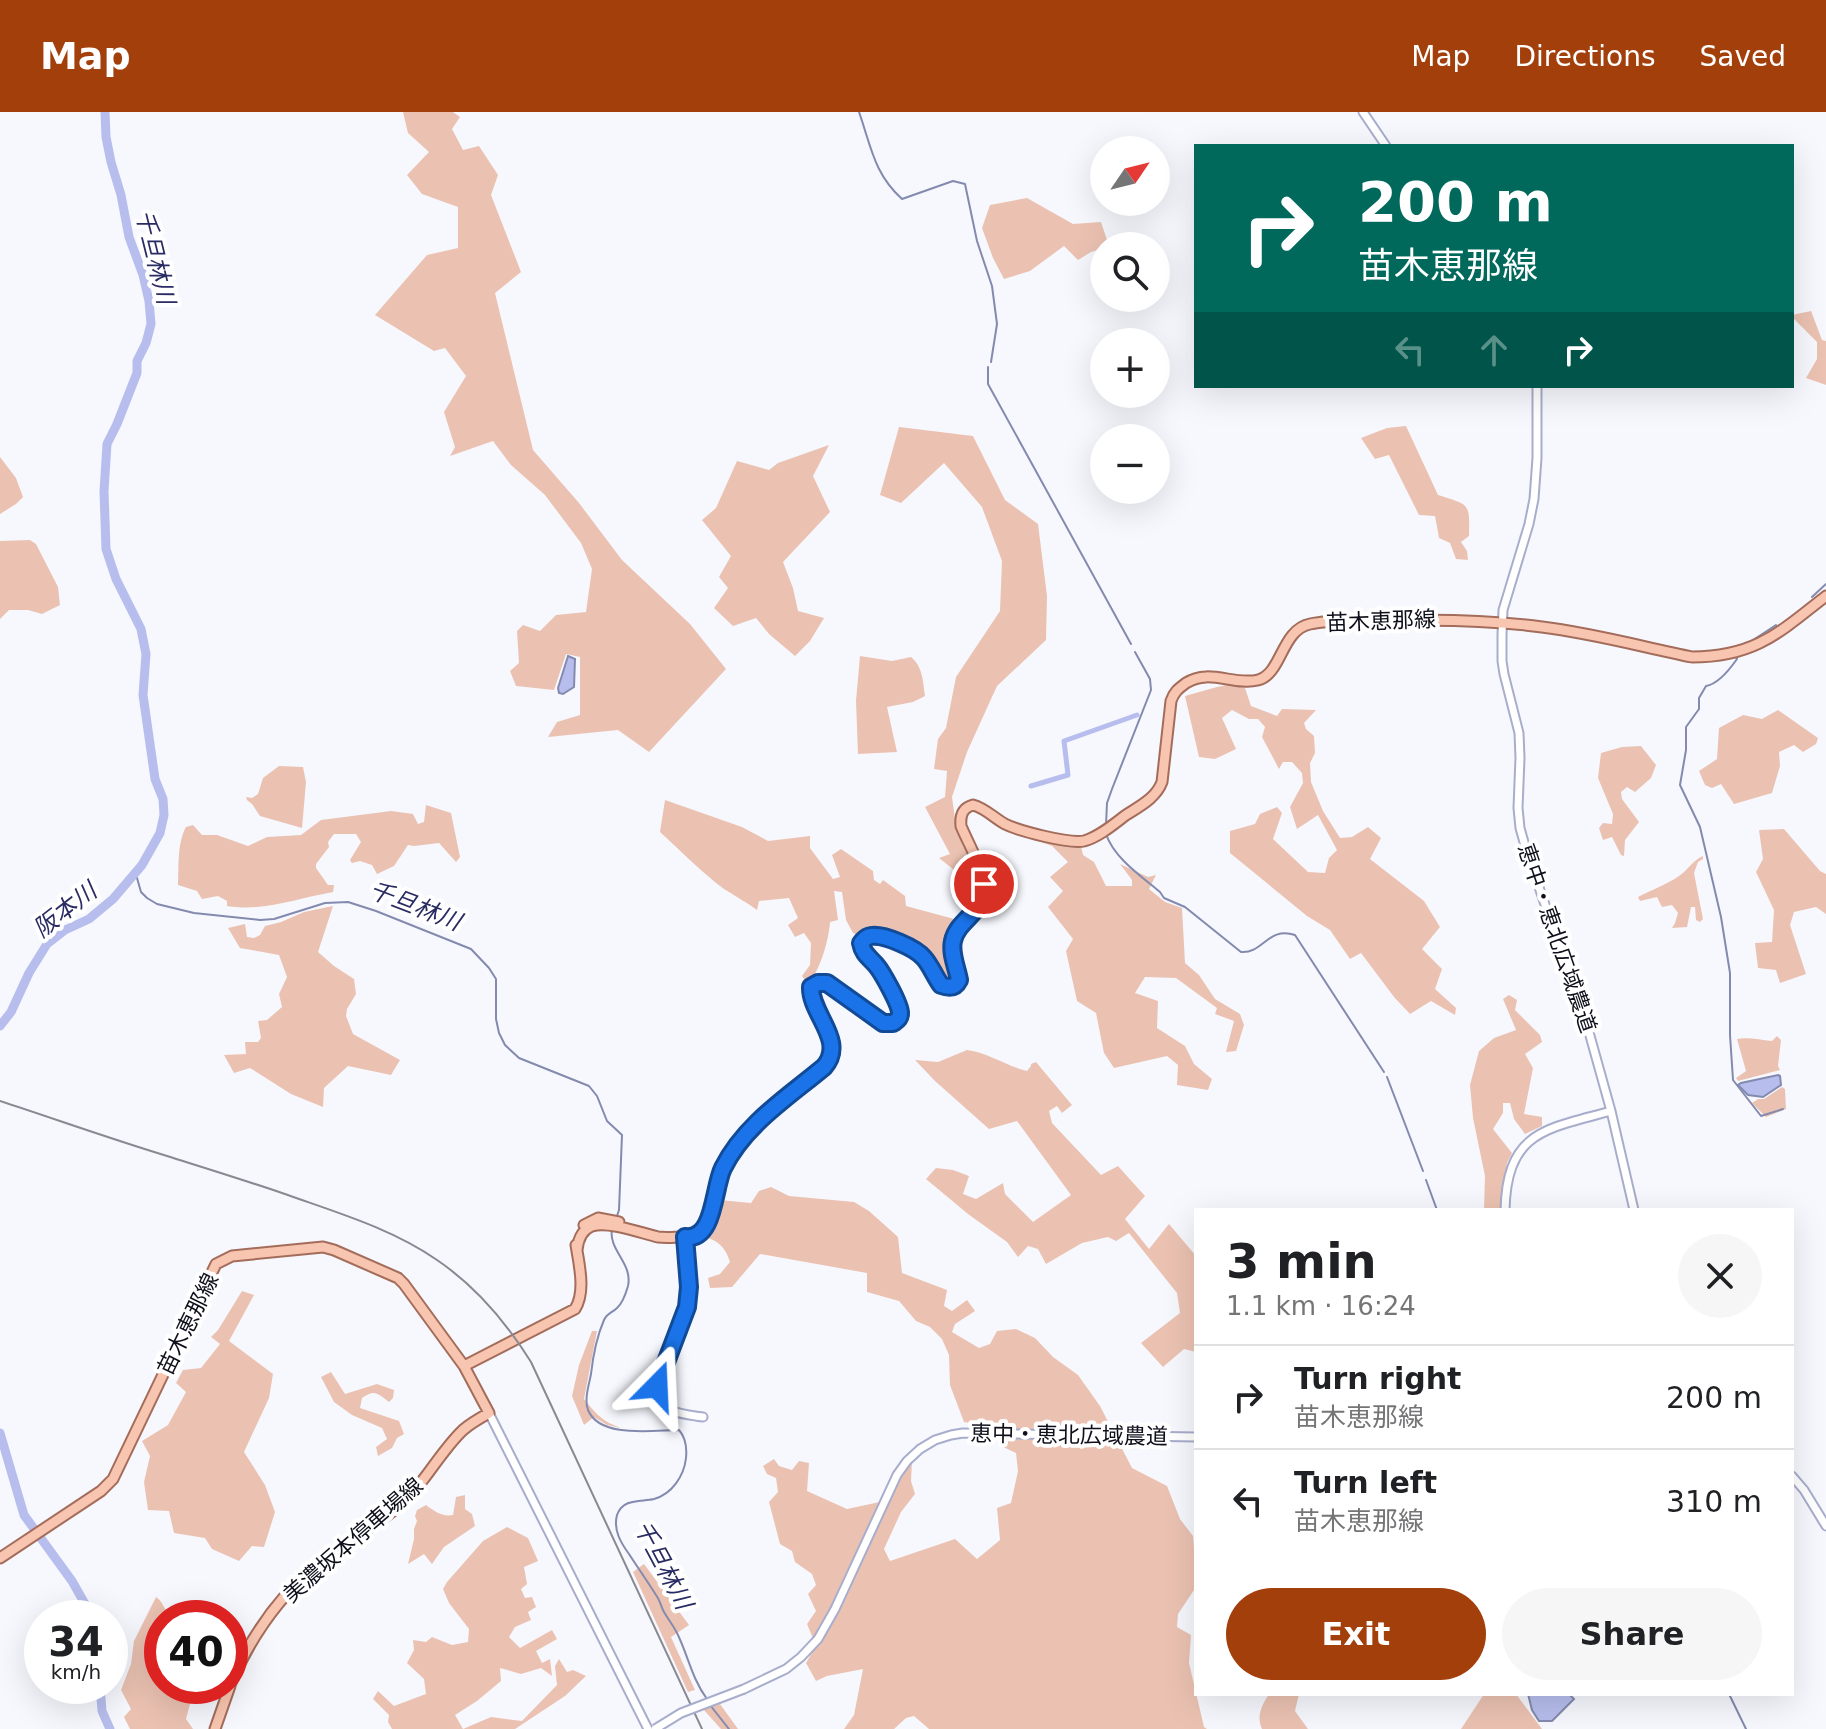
<!DOCTYPE html>
<html lang="en">
<head>
<meta charset="utf-8">
<style>
	:root { --surface:#fff; --page:#f6f6f6; --text:#202124; --muted:#757577; --line:#e0e0e0; --accent:#a33f0b }
	body { margin:0; font-family:"DejaVu Sans","Noto Sans JP",sans-serif; background:var(--page); color:var(--text); height:100vh; display:flex; flex-direction:column; font-size:30px; white-space:nowrap }
	* { box-sizing:border-box; margin:0 }
	p { font-size:26px; color:var(--muted) }
	.icon { flex:none; width:44px; height:44px; fill:none; stroke:currentColor; stroke-width:2; stroke-linecap:round; stroke-linejoin:round }
	.map { position:relative; flex:1; overflow:hidden }
	.sheet { position:absolute; left:1194px; top:1096px; width:600px; height:488px; display:flex; flex-direction:column; background:var(--surface); border-radius:0px; box-shadow:0 8px 32px #0002 }
	.sheet>* { flex:none }
	.guide { position:absolute; left:1194px; top:32px; width:600px; height:244px; border-radius:0px; box-shadow:0 8px 32px #0002; background:#00695c; color:#fff; overflow:hidden }
	.needle { width:52px; rotate:55deg }
	.tools { position:absolute; left:1090px; top:24px; display:grid; gap:16px }
	.tools a { display:grid; place-items:center; width:80px; height:80px; border-radius:50%; background:var(--surface); box-shadow:0 8px 32px #0002; font-size:40px }
	.speed { position:absolute; left:24px; top:1488px; display:flex; gap:16px; font-size:40px; font-weight:700; text-align:center }
	.speed>* { display:grid; place-content:center; width:104px; height:104px; border-radius:50%; background:var(--surface); box-shadow:0 8px 32px #0002; line-height:1 }
	.speed small { font-size:20px; font-weight:400 }
	.speed .limit { border:12px solid #d22; background:#fff; color:#111 }
	.pin { position:absolute; display:grid; place-items:center; width:68px; height:68px; color:#fff; margin:-34px; border:4px solid #fff; border-radius:50%; box-shadow:0 2px 8px #0007 }
	.me { position:absolute; width:88px; margin:-44px; rotate:21deg; stroke-linejoin:round; filter:drop-shadow(0 0 6px #0008) }
	.turn { display:flex; align-items:center; gap:28px; height:168px; padding:0 32px; font-size:36px }
	.turn .icon { width:104px; height:104px; stroke-width:2.5 }
	.turn b { display:block; font-size:56px; line-height:68px }
	.lanes { display:flex; align-items:center; height:76px; padding:0 32px; background:#0003; justify-content:center; gap:40px; direction:ltr }
	.lanes .off { opacity:.35 }
	.round { display:grid; place-items:center; flex:none; width:84px; height:84px; border-radius:42px; background:var(--page) }
	.overview { display:flex; align-items:center; justify-content:space-between; height:136px; padding:0 32px }
	h1 { font-size:48px; font-weight:700; line-height:60px }
	.cta { display:flex; gap:16px; margin-top:auto; padding:16px 32px }
	.cta a { flex:1; height:92px; border-radius:48px; background:var(--accent); color:#fff; font-size:32px; font-weight:700; line-height:92px; text-align:center }
	.cta a+a { background:var(--page); color:var(--text) }
	ul { padding:0; list-style:none }
	li { display:flex; align-items:center; gap:24px; height:104px; padding:0 32px; border-top:2px solid var(--line) }
	li div { flex:1 }
	li b { display:block; font-size:30px }
	li em { font-style:normal }
	header { display:flex; align-items:center; gap:48px; box-sizing:border-box; height:112px; padding:0 40px; background:var(--accent); color:#fff }
	header strong { font-size:38px }
	nav { display:flex; gap:44px; margin-inline-start:auto; font-size:28px }
	.map>svg:first-child { display:block }
	.green { fill:#ebc2b2 }
	.water { fill:#b7beed; stroke:#848aae; stroke-width:2 }
	.lines { fill:none; stroke-linecap:round; stroke-linejoin:round }
	.stream { stroke:#848aae; stroke-width:2 }
	.canal { stroke:#b7beed; stroke-width:5 }
	.river { stroke:#b7beed; stroke-width:9 }
	.minor-casing { stroke:#a8adcc; stroke-width:11 }
	.major-casing { stroke:#a46c5a; stroke-width:13 }
	.minor { stroke:#fff; stroke-width:7 }
	.major { stroke:#f8c5b0; stroke-width:9 }
	.rail { stroke:#888992; stroke-width:2 }
	.minor-bridge-casing { stroke:#a8adcc; stroke-width:11; stroke-linecap:butt }
	.minor-bridge { stroke:#fff; stroke-width:7 }
	.route-casing { stroke:#114b97; stroke-width:20 }
	.route { stroke:#1a73e8; stroke-width:14 }
	.labels { text-anchor:middle; dominant-baseline:central; stroke-width:8; stroke-linejoin:round; paint-order:stroke }
	.street-label { font-size:22px; fill:#0e0f1a; stroke:#fff }
	.water-label { font-size:24px; font-style:italic; fill:#292b63; stroke:#fff }
</style>
</head>
<body>
<header>
<strong>Map</strong>
<nav><a>Map</a><a>Directions</a><a>Saved</a></nav>
</header>
<div class="map">
<svg width="1826" height="1617" viewBox="0 0 1826 1617">
	<rect width="100%" height="100%" fill="#f6f8fe"/>
	<path class="green" d="M403 0H453L460 5 452 17 463 38 479 34 498 63 491 83 521 160 495 181 533 338 579 391 622 448 690 512 726 557 649 640 618 618 548 625 557 610 580 603V545L566 542 554 578 516 574 510 559 519 551 517 519 523 513 540 519 556 503 586 500 592 457 581 431 545 383 511 353 493 329 450 344 455 335 444 300 466 264 445 236 434 239 375 203 427 143 458 136V95L422 82 407 63 429 40 408 21Z
		M1027 86 1073 112 1101 110 1109 134H1104V139L1102 137 1091 140 1078 148 1064 134 1030 159 1004 167 993 146 982 116 990 93Z
		M1811 199 1822 228 1826 229V273L1806 266 1817 247V230L1792 205V203Z
		M1406 314 1438 383C1469 393 1470 390 1469 424L1461 430 1467 439 1468 448 1456 447 1450 431 1439 426 1435 404 1419 403 1389 343 1375 347 1361 326 1387 316Z
		M899 315 973 324 1005 388 1038 412 1047 484 1046 528 997 574 967 640 952 685 957 721 976 759 971 765 976 777H980L975 794 953 820 955 863 953 867 948 868 938 863 930 846 914 833 888 823 871 819 858 823 853 821 846 808 842 780 834 779 838 808 830 810C829 826 820 862 807 871L802 864 810 853 811 831 804 821 795 825 788 813 798 806 789 786 759 789 757 798C746 790 735 784 724 777 701 760 681 739 660 720L665 688 742 715 768 729 810 724V736L833 767 840 765 832 743 841 737 873 759 874 768 880 772 883 768 905 784 906 794 958 808C966 796 965 790 959 777L963 765 939 746 950 742 925 695 945 685 947 659 934 657 938 627 946 616 956 565 1000 499 1002 449 982 395 944 351 901 391 880 383Z
		M829 333 813 364 830 400 783 450 793 476 798 499 824 506 810 529 795 544 769 522 756 506 733 514 714 496 728 476 719 465 731 444 702 408 716 396 737 349 769 358 778 351Z
		M0 345 16 366 23 385 16 392 0 402Z
		M30 428 36 432 58 475 60 493 42 502 28 498H9L0 507V429Z
		M860 544 892 549 911 545C923 555 923 570 925 584L913 590 887 595 897 640 858 642 856 589Z
		M1243 570 1251 594 1277 604 1282 597 1316 598 1304 611 1306 617 1314 624 1315 641 1310 651 1311 670 1323 699 1340 726 1352 725 1368 715 1381 726 1370 747 1424 789 1440 815 1422 837 1442 857 1435 877 1456 896 1455 903 1431 889 1410 902 1394 885 1361 841 1350 847 1330 818 1307 804 1230 741V719L1255 712 1260 702 1277 695 1282 701 1273 727 1308 760 1325 761 1329 746 1337 738 1318 703 1297 717 1290 695 1303 671 1302 661 1292 650H1283L1279 657 1262 625 1265 615 1258 607H1249L1232 598 1222 606 1236 637 1215 647 1199 645 1185 584 1217 575Z
		M1778 598 1818 626 1816 632 1803 640 1794 633 1779 640 1780 654 1772 681 1734 692 1721 672 1712 676 1705 673 1699 659 1717 647 1719 616 1743 603 1762 607Z
		M1641 634 1656 653 1651 666 1635 680 1627 675 1621 680 1622 687 1639 710 1625 728 1624 744 1621 743 1612 725 1603 728 1599 716 1603 711 1612 712 1613 702 1598 666 1601 641 1622 635Z
		M279 654 303 655 306 670 302 716 260 704 252 692 247 688 246 685 252 686 258 682 263 666Z
		M426 693 451 701 460 745 456 750 439 731 414 734 408 733 394 754 377 762 372 753 360 749 352 751 350 748 361 730 356 722H334L328 730 329 735 316 752V756L328 773H334L333 780C298 786 264 800 227 794V789L218 784 202 787 197 779 178 773C179 754 177 731 186 715L193 713 202 723H217L248 734 267 725 301 723 321 708 391 699 413 702 418 712 424 710Z
		M1784 717 1820 759 1826 762V802L1816 795 1794 800 1790 813 1806 862 1780 871 1776 858 1758 856 1755 831 1772 830 1774 798 1756 760 1763 747 1759 718Z
		M1040 725 1081 734 1083 743 1094 750 1106 774H1132V768L1120 752 1148 765 1156 763 1149 777 1165 790 1182 796 1185 851 1199 863 1215 887 1240 902 1244 913 1236 939 1226 940 1234 909 1215 902 1217 896 1176 866 1145 865 1135 881 1158 889 1157 916 1185 934 1194 952 1212 967 1208 978 1177 973 1178 953 1167 944 1114 956 1104 941 1096 901 1077 889 1066 839 1073 827 1048 795 1063 779 1050 765 1068 750 1052 734 1038 729Z
		M1703 744V747L1698 750 1694 761 1703 807 1700 810 1696 808 1695 795H1691L1687 815 1672 816 1675 811 1678 801 1672 793 1662 795 1657 785 1640 789 1638 785C1651 778 1666 773 1679 764 1688 758 1693 748 1703 744Z
		M333 794 318 840 334 854 354 867 356 882 347 897 346 904 353 922 400 948 391 963 348 954 324 976 323 995 291 982 250 956 234 961 224 943 246 942 245 930H258L261 926 258 909 267 908 282 895 279 882 287 865 279 843 240 836 228 816 245 812 247 825 254 826 260 823 265 814 281 810 304 800Z
		M1509 883 1517 888 1515 898 1540 923 1542 930 1525 942 1533 956 1524 1002 1542 1005V1014L1525 1022 1514 1007 1510 991H1503V1001L1493 1017 1512 1041 1507 1051 1501 1098H1484L1485 1064 1473 1006 1470 973 1479 939 1494 926 1516 918 1503 887Z
		M1777 924 1781 928 1778 954 1780 958 1738 969 1736 966 1746 959 1737 927C1749 925 1760 928 1772 929Z
		M967 938C989 941 1006 954 1027 959L1031 954V952L1036 950 1072 993 1062 1001 1057 994 1049 999 1052 1011 1101 1063 1118 1054 1145 1084 1125 1107 1149 1137 1169 1112 1196 1144V1240L1184 1237 1163 1255 1141 1231 1180 1201 1177 1181 1129 1121 1116 1129 1108 1125 1082 1131 1046 1152 1038 1137 1028 1134 1018 1145 1007 1130 968 1102 926 1067 936 1056 953 1058 969 1064 963 1082 976 1087 1003 1071 1005 1082 1033 1110 1071 1083 1017 1009 989 1017 935 969 915 948 938 950Z
		M1782 975 1785 977 1786 997 1766 1005 1752 991 1758 987H1764Z
		M771 1075 789 1084 854 1090 869 1099 898 1125 902 1161 947 1178 944 1194 952 1199 967 1188 975 1199 955 1212 952 1220 979 1236 990 1232 997 1219 1016 1217 1035 1226 1053 1245 1078 1263 1100 1294 1132 1356 1167 1374 1180 1407 1193 1424 1196 1457V1475L1178 1502 1177 1515 1191 1523 1189 1551 1204 1615 1207 1617H929L914 1604 906 1606 894 1617H844L854 1603 863 1557 827 1564 816 1569 806 1551 816 1534 807 1512 816 1499 808 1482 816 1473 812 1462 795 1450 792 1439 780 1432 769 1390 778 1380 776 1366 767 1362 763 1354 774 1347 779 1354 792 1358 799 1349 809 1351 807 1379 847 1397 889 1388 900 1363 912 1349 911 1369 915 1382 901 1400 884 1437 890 1449 955 1427 977 1447 1000 1428 997 1396 1011 1391 1018 1359 1016 1341 999 1333 994 1315 964 1310 950 1273 949 1243 942 1227 930 1215 916 1209 899 1189 867 1180V1161L760 1142 732 1175 710 1176 708 1166 720 1162 730 1150C725 1134 718 1129 703 1124L714 1098 720 1088 751 1091 759 1079Z
		M242 1179 254 1183 229 1229 273 1262 269 1286 244 1340 265 1373 275 1400 264 1435 252 1434 239 1449 212 1437 205 1426 174 1421 169 1399 148 1398 144 1370 150 1344 142 1329 168 1313 186 1280 176 1271 183 1258 201 1256 220 1232 211 1225 218 1218Z
		M592 1219H597L584 1287C595 1301 603 1310 621 1316L607 1313 594 1305 584 1313 572 1284 579 1253Z
		M331 1260 345 1282 377 1272 394 1278 393 1286 389 1290C377 1281 375 1277 362 1286L360 1296 399 1309 404 1322 397 1326 392 1336 378 1344 376 1335 387 1327 382 1316 352 1303 334 1290 321 1265Z
		M465 1383V1397L472 1402 475 1414 444 1435 432 1452 424 1442 408 1452 414 1427V1417L417 1409 415 1404 417 1398 426 1393C434 1399 442 1405 453 1403L456 1385Z
		M507 1415 528 1426 538 1449 524 1455 527 1472 521 1477 525 1486 532 1485 536 1495 528 1500 531 1508 515 1515 509 1525 520 1536 552 1518 557 1527 536 1539 542 1551 550 1547 552 1564 541 1556 521 1562 500 1556 501 1569 477 1589 455 1603 463 1617 491 1605 522 1609 557 1573 555 1554 559 1547 567 1560 573 1558 586 1564 565 1584 515 1617H392L388 1610 389 1603 373 1587 378 1579 394 1594 426 1582 424 1567 407 1551 414 1538 413 1528 426 1530 432 1525 452 1533 468 1530 469 1517 449 1491 443 1477 447 1470 483 1429Z
		M644 1452 689 1513 671 1525 695 1578 688 1580 633 1460Z
		M156 1485C164 1490 163 1498 171 1503L168 1506H162V1515L159 1522 162 1528V1574H165L169 1584 191 1588 186 1607 193 1617H130L124 1605 131 1597 121 1578 131 1552 134 1529Z
		M1269 1582H1299L1295 1599 1308 1617H1262C1256 1604 1262 1593 1269 1582Z
		M1484 1582H1516L1542 1617H1461Z
		M720 1592 738 1617H721L703 1597Z"/>
	<path class="water" d="M568 544 575 547 574 575 563 582 559 581 558 576Z
		M1778 963 1780 964 1781 973 1763 985 1748 983 1738 973 1741 971Z
		M1528 1582H1569L1574 1587 1552 1609H1539L1532 1598Z"/>
	<g class="lines">
		<path class="stream" d="M859 0C871 34 874 62 902 87L953 69 965 72 977 129 992 174 997 212 991 250
			M988 255V272L1131 532
			M1812 485 1826 472
			M1735 535 1750 530 1776 513
			M1736 545 1737 547C1730 557 1718 572 1706 574L1699 586V597L1686 615V638L1680 673 1700 715 1721 805 1730 861V923L1733 968 1761 1004 1783 997
			M1106 713 1107 691 1112 677 1151 578 1150 567 1135 540
			M1106 722C1114 746 1141 764 1160 780L1164 786 1185 795 1241 840C1263 842 1268 814 1295 823L1384 960
			M135 759 141 780 147 786 157 792 194 801 260 808 274 807 325 791 348 790 376 799 471 837 489 856 496 867V907L499 921 505 933 519 946 589 974 597 984 607 1009 622 1023 619 1098 616 1107
			M1387 965 1423 1059
			M1426 1068 1437 1098
			M612 1117C608 1138 633 1151 628 1174 626 1181 623 1191 617 1196 612 1201 607 1201 604 1208 597 1224 593 1244 591 1262 589 1273 584 1287 588 1298 600 1327 654 1318 679 1318 686 1326 687 1336 686 1346 684 1364 672 1382 654 1387 641 1390 623 1386 617 1403 613 1418 621 1431 629 1442 638 1456 648 1470 656 1483 660 1488 661 1495 664 1500 668 1507 673 1513 677 1521 688 1543 692 1567 707 1587
			M1729 1582 1746 1617
			M710 1593 729 1617"/>
		<path class="canal" d="M1031 674 1068 663 1064 629 1137 603"/>
		<path class="river" d="M0 914 11 900 29 861 47 832 65 818 89 807 113 787 142 753 160 721 164 703 163 687 155 667 143 583 146 542 141 517 116 467 106 437 104 379 107 332 117 312 137 261V249L146 231 151 212 149 189 143 163 129 125 121 83 111 50 106 25 105 0
			M0 1321 24 1403 72 1469 85 1492 90 1506
			M100 1574 102 1599 110 1617"/>
		<g class="minor-casing">
			<path id="minor" d="M1363 0 1386 34
				M1537 274V346L1534 387 1529 412 1503 498 1502 523V549L1504 562 1519 621 1520 646 1518 696 1520 716 1527 741 1587 913 1611 999 1634 1098
				M1505 1098C1507 1018 1547 1017 1611 999
				M685 1125 689 1175 687 1195 658 1270C654 1301 680 1302 703 1305
				M489 1301 648 1617
				M1792 1364 1804 1378 1826 1414
				M744 1577 786 1557 801 1545 818 1527 835 1497 897 1363 907 1349 920 1337 935 1328 951 1323 963 1321 1196 1325"/>
		</g>
		<g class="major-casing">
			<path id="major" d="M584 1113 598 1106 619 1110
				M577 1138C578 1129 581 1118 592 1114 609 1109 641 1121 658 1125 667 1126 675 1125 683 1125 687 1126 691 1127 695 1125 713 1119 715 1075 721 1059 736 1021 792 982 824 955 847 928 810 902 811 875 816 870 821 870 827 871L883 911 888 912 897 909 900 902 886 868 862 837 861 831C865 827 865 825 871 824 884 822 916 836 924 846 931 854 935 864 941 873L947 875 957 872C961 858 950 843 953 828 956 816 969 807 977 798 995 772 971 739 961 714 960 704 962 696 973 693 985 696 994 706 1005 712 1019 719 1069 732 1084 729 1099 725 1114 712 1126 703 1140 694 1156 686 1162 670L1171 589C1174 580 1178 577 1186 571 1209 556 1234 574 1258 568 1282 562 1281 518 1310 512 1332 507 1361 509 1383 509 1437 507 1489 508 1542 515 1592 521 1643 535 1692 545 1755 545 1780 520 1826 484
				M464 1254 575 1197C586 1180 579 1152 576 1133
				M0 1446 101 1379 113 1367 216 1152 232 1144 323 1135 334 1138 398 1166 404 1172 464 1254 489 1301C480 1306 471 1311 463 1318 441 1339 427 1367 405 1389 378 1414 343 1430 315 1454 278 1486 249 1528 230 1573
				M215 1617 230 1574"/>
		</g>
		<use href="#minor" class="minor"/>
		<use href="#major" class="major"/>
		<path class="rail" d="M0 989C55 1007 111 1027 167 1044 205 1056 244 1068 282 1081 335 1100 391 1116 437 1148 477 1175 506 1210 531 1250L702 1617"/>
		<g class="minor-bridge-casing">
			<path id="minor-bridge" d="M655 1617 681 1601 744 1577"/>
		</g>
		<use href="#minor-bridge" class="minor-bridge"/>
	</g>
	<g class="lines">
		<g class="route-casing">
			<path id="route" d="M657 1274 687 1195 689 1175 685 1125C715 1129 713 1076 723 1056 744 1013 788 985 824 955 847 929 810 902 811 875L818 871H827L883 911H893C897 908 900 907 900 901 900 892 882 860 876 853 869 845 863 842 861 831 865 827 865 825 871 824 884 822 916 836 924 846 931 854 935 865 941 873 949 876 955 876 959 868 957 856 950 841 953 829 958 806 986 801 984 772"/>
		</g>
		<use href="#route" class="route"/>
	</g>
	<g class="labels">
		<g class="street-label">
			<text transform="translate(1381 509) rotate(-2)">苗木恵那線</text>
			<text transform="translate(1557 826) rotate(71)">恵中・恵北広域農道</text>
			<text transform="translate(188 1212) rotate(-64)">苗木恵那線</text>
			<text transform="translate(1069 1323) rotate(1)">恵中・恵北広域農道</text>
			<text transform="translate(353 1428) rotate(-41)">美濃坂本停車場線</text>
		</g>
		<g class="water-label">
			<text transform="translate(155 145) rotate(76)">千旦林川</text>
			<text transform="translate(415 794) rotate(21)">千旦林川</text>
			<text transform="translate(65 798) rotate(-38)">阪本川</text>
			<text transform="translate(663 1453) rotate(62)">千旦林川</text>
		</g>
	</g>
</svg>
<div class="tools">
<a><svg class="needle" viewBox="-14 -14 28 28"><path d="M0-13l5 13h-10z" fill="#e53935"/><path d="M0 13l5-13h-10z" fill="#757577"/></svg></a>
<a><svg class="icon" aria-label="search" viewBox="0 0 24 24"><circle cx="10" cy="10" r="6"/><path d="M15 15l6 6"/></svg></a>
<a>+</a>
<a>−</a>
</div>
<div class="speed"><div>34<small>km/h</small></div><div class="limit">40</div></div>
<div class="pin" style="left:984px;top:772px;background:#d93025"><svg class="icon" aria-label="arrive" viewBox="0 0 24 24"><path d="M6 21V4h12l-3 4 3 4H6"/></svg></div>
<svg class="me" style="left:657px;top:1274px" viewBox="-20 -20 40 40"><path d="M0-17L14 15 0 8-14 15z" fill="#1a73e8" stroke="#fff" stroke-width="4"/></svg>
<div class="guide">
<div class="turn"><svg class="icon" aria-label="right" viewBox="0 0 24 24"><path d="M7 20v-9h11M14 6l5 5-5 5"/></svg><div><b>200 m</b>苗木恵那線</div></div>
<div class="lanes"><svg class="icon off" aria-label="left" viewBox="0 0 24 24"><path d="M17 20v-9H6M10 6l-5 5 5 5"/></svg><svg class="icon off" aria-label="ahead" viewBox="0 0 24 24"><path d="M12 20V5M6 11l6-6 6 6"/></svg><svg class="icon" aria-label="right" viewBox="0 0 24 24"><path d="M7 20v-9h11M14 6l5 5-5 5"/></svg></div>
</div>
<section class="sheet">
<div class="overview"><div><h1>3 min</h1><p>1.1 km · 16:24</p></div><a class="round"><svg class="icon" aria-label="close" viewBox="0 0 24 24"><path d="M6 6l12 12M18 6L6 18"/></svg></a></div>
<ul>
<li><svg class="icon" aria-label="right" viewBox="0 0 24 24"><path d="M7 20v-9h11M14 6l5 5-5 5"/></svg><div><b>Turn right</b><p>苗木恵那線</p></div><em>200 m</em></li>
<li><svg class="icon" aria-label="left" viewBox="0 0 24 24"><path d="M17 20v-9H6M10 6l-5 5 5 5"/></svg><div><b>Turn left</b><p>苗木恵那線</p></div><em>310 m</em></li>
</ul>
<div class="cta"><a>Exit</a><a>Share</a></div>
</section>
</div>
</body>
</html>
